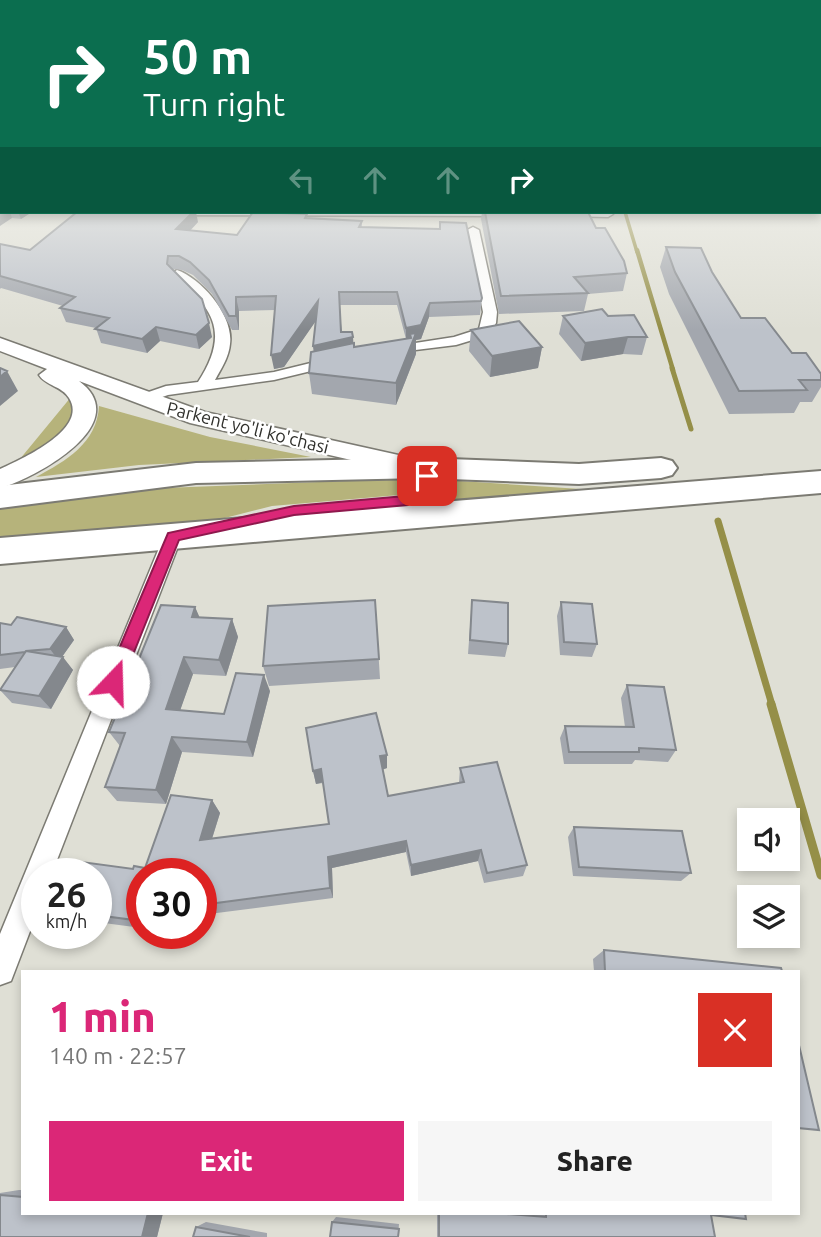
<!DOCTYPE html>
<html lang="en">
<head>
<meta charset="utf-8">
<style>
	:root { --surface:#fff; --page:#f6f6f6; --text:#222; --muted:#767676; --accent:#db2777 }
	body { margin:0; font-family:Ubuntu,sans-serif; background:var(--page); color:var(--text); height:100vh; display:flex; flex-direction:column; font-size:26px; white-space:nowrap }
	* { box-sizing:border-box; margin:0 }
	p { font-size:23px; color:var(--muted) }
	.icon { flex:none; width:38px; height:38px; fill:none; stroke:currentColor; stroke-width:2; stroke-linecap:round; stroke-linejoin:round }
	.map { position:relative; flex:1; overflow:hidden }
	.sheet { position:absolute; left:21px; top:970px; width:779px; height:245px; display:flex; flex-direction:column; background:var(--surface); border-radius:0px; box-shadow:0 4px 10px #0003 }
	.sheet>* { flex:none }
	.hud { position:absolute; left:0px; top:0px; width:822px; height:214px; box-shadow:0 4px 10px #0003; background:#0b6e4f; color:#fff; overflow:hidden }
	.buttons { position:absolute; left:737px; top:808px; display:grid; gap:14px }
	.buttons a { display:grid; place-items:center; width:63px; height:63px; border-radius:0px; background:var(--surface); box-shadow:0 4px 10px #0003; font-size:35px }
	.speed { position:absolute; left:21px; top:858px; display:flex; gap:14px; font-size:35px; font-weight:700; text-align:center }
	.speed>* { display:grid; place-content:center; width:91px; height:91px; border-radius:50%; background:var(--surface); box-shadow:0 4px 10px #0003; line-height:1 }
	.speed small { font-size:18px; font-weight:400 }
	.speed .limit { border:10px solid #d22; background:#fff; color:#111 }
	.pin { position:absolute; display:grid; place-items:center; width:60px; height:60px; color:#fff; margin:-30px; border-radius:14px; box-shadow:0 4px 10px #0006 }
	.me { position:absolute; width:77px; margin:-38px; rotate:21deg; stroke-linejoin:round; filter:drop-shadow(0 0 5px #0008) }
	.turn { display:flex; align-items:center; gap:24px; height:147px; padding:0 28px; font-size:32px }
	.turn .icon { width:91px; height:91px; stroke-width:2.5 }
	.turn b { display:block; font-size:49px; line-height:60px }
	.lanes { display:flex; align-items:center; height:66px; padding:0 28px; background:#0003; justify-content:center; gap:35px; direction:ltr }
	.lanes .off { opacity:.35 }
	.round { display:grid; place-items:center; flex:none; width:74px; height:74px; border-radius:0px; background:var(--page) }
	.summary { display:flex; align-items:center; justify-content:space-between; height:119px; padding:0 28px }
	h1 { font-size:42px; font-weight:800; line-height:52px; color:var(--accent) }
	.cta { display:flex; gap:14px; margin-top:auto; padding:14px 28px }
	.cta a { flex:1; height:80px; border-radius:0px; background:var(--accent); color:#fff; font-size:28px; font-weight:800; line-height:80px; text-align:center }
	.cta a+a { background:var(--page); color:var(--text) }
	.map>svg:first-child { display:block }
	.green { fill:#b6b37b }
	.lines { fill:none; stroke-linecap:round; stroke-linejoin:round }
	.stream-far4 { stroke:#958f48; stroke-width:3.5 }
	.stream-far3 { stroke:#958f48; stroke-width:4.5 }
	.stream-far2 { stroke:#958f48; stroke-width:5 }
	.stream-far1 { stroke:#958f48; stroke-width:7 }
	.stream { stroke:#958f48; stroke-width:9 }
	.street-casing { stroke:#7c7b73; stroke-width:3 }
	.secondary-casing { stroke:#7c7b73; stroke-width:3 }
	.highway-casing { stroke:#7c7b73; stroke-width:4 }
	.street { fill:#fff; fill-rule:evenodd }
	.secondary { fill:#fff; fill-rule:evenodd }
	.highway { fill:#fff; fill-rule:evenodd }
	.wall { fill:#a3a7ae; fill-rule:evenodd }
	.shaded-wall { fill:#84888d }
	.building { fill:#bdc2ca; stroke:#84888d; stroke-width:2 }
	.route { fill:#db2777; stroke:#8e194d; stroke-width:2 }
	.labels { text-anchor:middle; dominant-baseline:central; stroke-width:5; stroke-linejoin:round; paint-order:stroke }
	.far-street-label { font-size:18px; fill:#30302c; stroke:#fff }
</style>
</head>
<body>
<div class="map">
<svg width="821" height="1237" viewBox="0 0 821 1237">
	<rect width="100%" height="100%" fill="#dfdfd5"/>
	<path class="green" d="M71 397C80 435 42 448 15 465Z
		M99 406 210 437 311 457 139 465 36 477C66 461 97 443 99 406Z
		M397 479 408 486 399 495 272 506 221 519 0 537V506L137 489Z
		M444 480 581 489 444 502 447 491Z"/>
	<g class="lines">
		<path class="stream-far4" d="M625 212 637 252"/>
		<path class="stream-far3" d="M637 250 673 370"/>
		<path class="stream-far2" d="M672 368 691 429"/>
		<path class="stream-far1" d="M718 521 772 705"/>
		<path class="stream" d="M771 704 821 875"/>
		<g class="street-casing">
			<path id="street" d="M136 212H513L514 213 509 216 141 215Z
				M559 212H612L613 214 608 217 563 216Z
				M473 227 479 230 497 312 496 323 489 335 456 345 383 354V348L454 337 479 329 483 312 467 230Z
				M177 270C202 279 234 316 230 344 229 357 221 369 215 380L274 372 335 357 342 361 340 364 274 380 168 395 142 404 137 402 134 399 137 396 166 386 198 382C229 335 216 308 173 277L171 274Z
				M173 529 180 531 182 536 52 873H37V913L11 981 0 985V934L164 536 166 531Z"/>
		</g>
		<g class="secondary-casing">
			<path id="secondary" d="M0 338 205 412 430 462 434 468 430 474 421 476 190 423 79 381C136 423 36 478 0 488V469C22 459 89 429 69 398 62 386 46 386 39 375L47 369 0 351Z"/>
		</g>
		<g class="highway-casing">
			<path id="highway" d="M422 458 579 464 661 458 672 461 677 468 672 475 661 478 579 484 422 478 196 483 0 508V486L196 463Z
				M821 471V493L0 564V538Z"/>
		</g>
		<use href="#street" class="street"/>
		<use href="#secondary" class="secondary"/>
		<use href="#highway" class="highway"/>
	</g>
	<path class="wall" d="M2 212H32L21 219 12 218Z
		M482 212H588L596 228 627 273 623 291 588 294 584 311 499 314 481 219Z
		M307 214V218L362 221V227L482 298 480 315 429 317 421 339 416 340V354L396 405 312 394 309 373 314 352 313 346 316 320 284 367 274 369 275 310 239 311V330H232L212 294 193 275 182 270 172 269 212 337 199 349 160 341 147 353 101 343 96 328 66 322 60 308 63 306 1 288 0 289V244L30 250 198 222 190 231 237 235ZM340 305H397L406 339 354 347 353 343 341 332Z
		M666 247 712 272 741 318 821 374V387L812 402H800L794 413 729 414 669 294 660 267Z
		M563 316H608L647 337 642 355 623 354 581 361 559 334Z
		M471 330 542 347 538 368 490 377 469 351Z
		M375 600 380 679 269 686 263 666Z
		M472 600 508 644 505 657 468 654Z
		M561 602 597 644 592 657 560 655 557 616Z
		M195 607 199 617 232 619 238 637 226 676 193 674 180 710 224 714 270 691 253 757 182 752 166 804 117 801 105 787 120 746 109 732Z
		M0 623 11 625 66 627 74 640 62 657 73 670 51 709 12 703 0 690 15 667 0 669Z
		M627 685 676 750 668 762 635 760 632 764H564L560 738 565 726 625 727 621 698Z
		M387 768 382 770 388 796 459 783 460 768 527 865 523 876 484 883 478 861 411 876 406 852 332 868 333 898 201 915V873H142V928L96 922V873L145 868 212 800 220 813 212 839 329 824 323 783 316 784 313 771Z
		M574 827 691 873 681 881 573 876 568 837Z
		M604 950 782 971H594L593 959Z
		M19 1190H23V1213H163L157 1237H0V1193Z
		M437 1213H745L711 1215 715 1237H437Z
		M336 1217 399 1224 398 1237 332 1222Z
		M206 1222 267 1233V1237H193L196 1227Z"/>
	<path class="shaded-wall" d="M2 208V212H10L12 218 0 226V209Z
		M18 212H32L21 219Z
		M193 212H196L198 222 179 242 176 229Z
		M339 292 342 339 353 337 354 351 315 360 313 346Z
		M236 297 239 311V330L236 316Z
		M318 301 320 315 284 367 274 369 271 355Z
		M430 303 429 317 421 339 416 340V354L396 405V383L413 340 410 334V341L406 342V328Z
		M209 323 212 337 199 349 196 335Z
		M156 327 160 341 147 353 142 339Z
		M628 337 623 354 581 361 585 343Z
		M542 347 538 368 490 377 492 356Z
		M7 371 18 391 0 406V377Z
		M195 607 203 625 192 617Z
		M232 619 238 637 226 676 219 660Z
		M66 627 74 640 59 661 50 649Z
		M63 657 73 670 51 709 39 696Z
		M184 657 193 674 175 725 166 709Z
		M264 675 270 691 253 757 247 742Z
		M172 737 182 752 166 804 156 790Z
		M387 755V768L381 770 380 756Z
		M321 769 324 782 316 784 313 771Z
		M212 800 220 813 208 851 200 840Z
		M406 841V852L332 868 333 898 330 888 328 857Z
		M481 850 478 861 411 876V865Z
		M148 1213H163L157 1237H142Z"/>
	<path class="building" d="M0 177 2 178V208L0 209Z
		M77 212H193L176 229 237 235 253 212 307 214 305 218 362 221 359 227 440 229V222L466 223 482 298 481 301 430 303 421 325 406 328 397 292H339L341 332H352L353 337 313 346 318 301 281 353 271 355 276 296 236 297V316H229L209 280 190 262 179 256H168L167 264 202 299 209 323 196 335 156 327 142 339 95 329 109 318 60 308 75 297 0 276V244L30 250Z
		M485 212H588L596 228H605L624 261 627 273 574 277 588 293 501 296Z
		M666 247 701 248 712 272 741 318H765L792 353H806L821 374V380H799L807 390 739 391 675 272Z
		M602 309 608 316 634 315 647 337H628L585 343 563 316Z
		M519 321 542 347 492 356 471 330Z
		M416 333 396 383 309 373 311 352 354 343V347L411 338 410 334Z
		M0 368 7 371 0 377Z
		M375 600 379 659 263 666 268 606Z
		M472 600 508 603V644L470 640Z
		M561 602 592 604 597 644 564 642Z
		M161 605 195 607 192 617 232 619 219 660 184 657 166 709 224 714 236 673 264 675 247 742 172 737 156 790 105 787 125 733 109 732Z
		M17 617 66 627 50 649 26 651 25 652 0 655V623L11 625Z
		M26 651 63 657 39 696 0 690Z
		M627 685 664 687 676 750 639 748V752H569L565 726 634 727Z
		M376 713 387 755 380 756 388 796 464 782 460 768 497 762 527 865 487 873 481 850 411 865 406 841 328 857 330 888 201 905V873H142V921L96 915V873H78L82 862 133 869 134 866 145 868 171 795 212 800 200 840 329 824 321 769 313 771 306 728Z
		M574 827 682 831 691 873 579 867Z
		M604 950 781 968 782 971H605Z
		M798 1041 819 1130 798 1128Z
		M0 1195 23 1197V1213H148L142 1237H0Z
		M439 1213H494L546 1217V1213H745L746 1219 711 1215 715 1237H439Z
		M332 1222 399 1229 398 1237H330Z
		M196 1227 250 1237H193Z"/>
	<linearGradient id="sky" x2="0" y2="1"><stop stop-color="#98b6ad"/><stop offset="0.48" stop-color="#f1f1ec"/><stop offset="1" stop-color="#f1f1ec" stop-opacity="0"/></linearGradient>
	<rect width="821" height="330" fill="url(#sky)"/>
	<path class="route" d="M427 472 434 476 432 490 408 505 294 515 179 540 122 682 119 687 113 690 107 687 105 682 168 533 294 506 405 496 419 488 420 476Z"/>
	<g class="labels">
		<g class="far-street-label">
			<text transform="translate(248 427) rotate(14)">Parkent yo'li ko'chasi</text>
		</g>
	</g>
</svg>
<div class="buttons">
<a><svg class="icon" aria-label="sound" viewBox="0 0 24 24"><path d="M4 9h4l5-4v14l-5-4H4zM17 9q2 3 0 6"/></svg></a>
<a><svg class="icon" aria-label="layers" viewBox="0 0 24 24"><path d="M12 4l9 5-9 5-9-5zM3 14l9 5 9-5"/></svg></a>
</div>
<div class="speed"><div>26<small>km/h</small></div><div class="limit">30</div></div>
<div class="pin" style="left:427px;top:476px;background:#d93025"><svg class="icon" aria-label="arrive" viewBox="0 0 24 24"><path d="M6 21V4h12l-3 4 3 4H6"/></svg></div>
<svg class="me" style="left:113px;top:682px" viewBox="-20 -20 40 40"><circle r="19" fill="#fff"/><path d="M0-13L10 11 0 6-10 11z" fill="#db2777"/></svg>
<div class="hud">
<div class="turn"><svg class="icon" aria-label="right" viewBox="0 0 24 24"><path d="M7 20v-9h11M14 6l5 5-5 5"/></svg><div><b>50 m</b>Turn right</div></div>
<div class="lanes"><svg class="icon off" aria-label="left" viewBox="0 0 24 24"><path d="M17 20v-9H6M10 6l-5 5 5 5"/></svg><svg class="icon off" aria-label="ahead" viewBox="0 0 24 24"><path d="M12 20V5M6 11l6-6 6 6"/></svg><svg class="icon off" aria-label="ahead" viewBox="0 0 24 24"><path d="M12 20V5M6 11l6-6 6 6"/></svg><svg class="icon" aria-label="right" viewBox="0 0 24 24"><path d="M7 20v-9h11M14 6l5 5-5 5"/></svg></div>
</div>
<section class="sheet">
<div class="summary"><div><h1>1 min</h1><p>140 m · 22:57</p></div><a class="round" style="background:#d93025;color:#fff"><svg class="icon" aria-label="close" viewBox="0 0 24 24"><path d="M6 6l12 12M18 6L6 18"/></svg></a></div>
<div class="cta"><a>Exit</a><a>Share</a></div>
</section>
</div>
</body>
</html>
